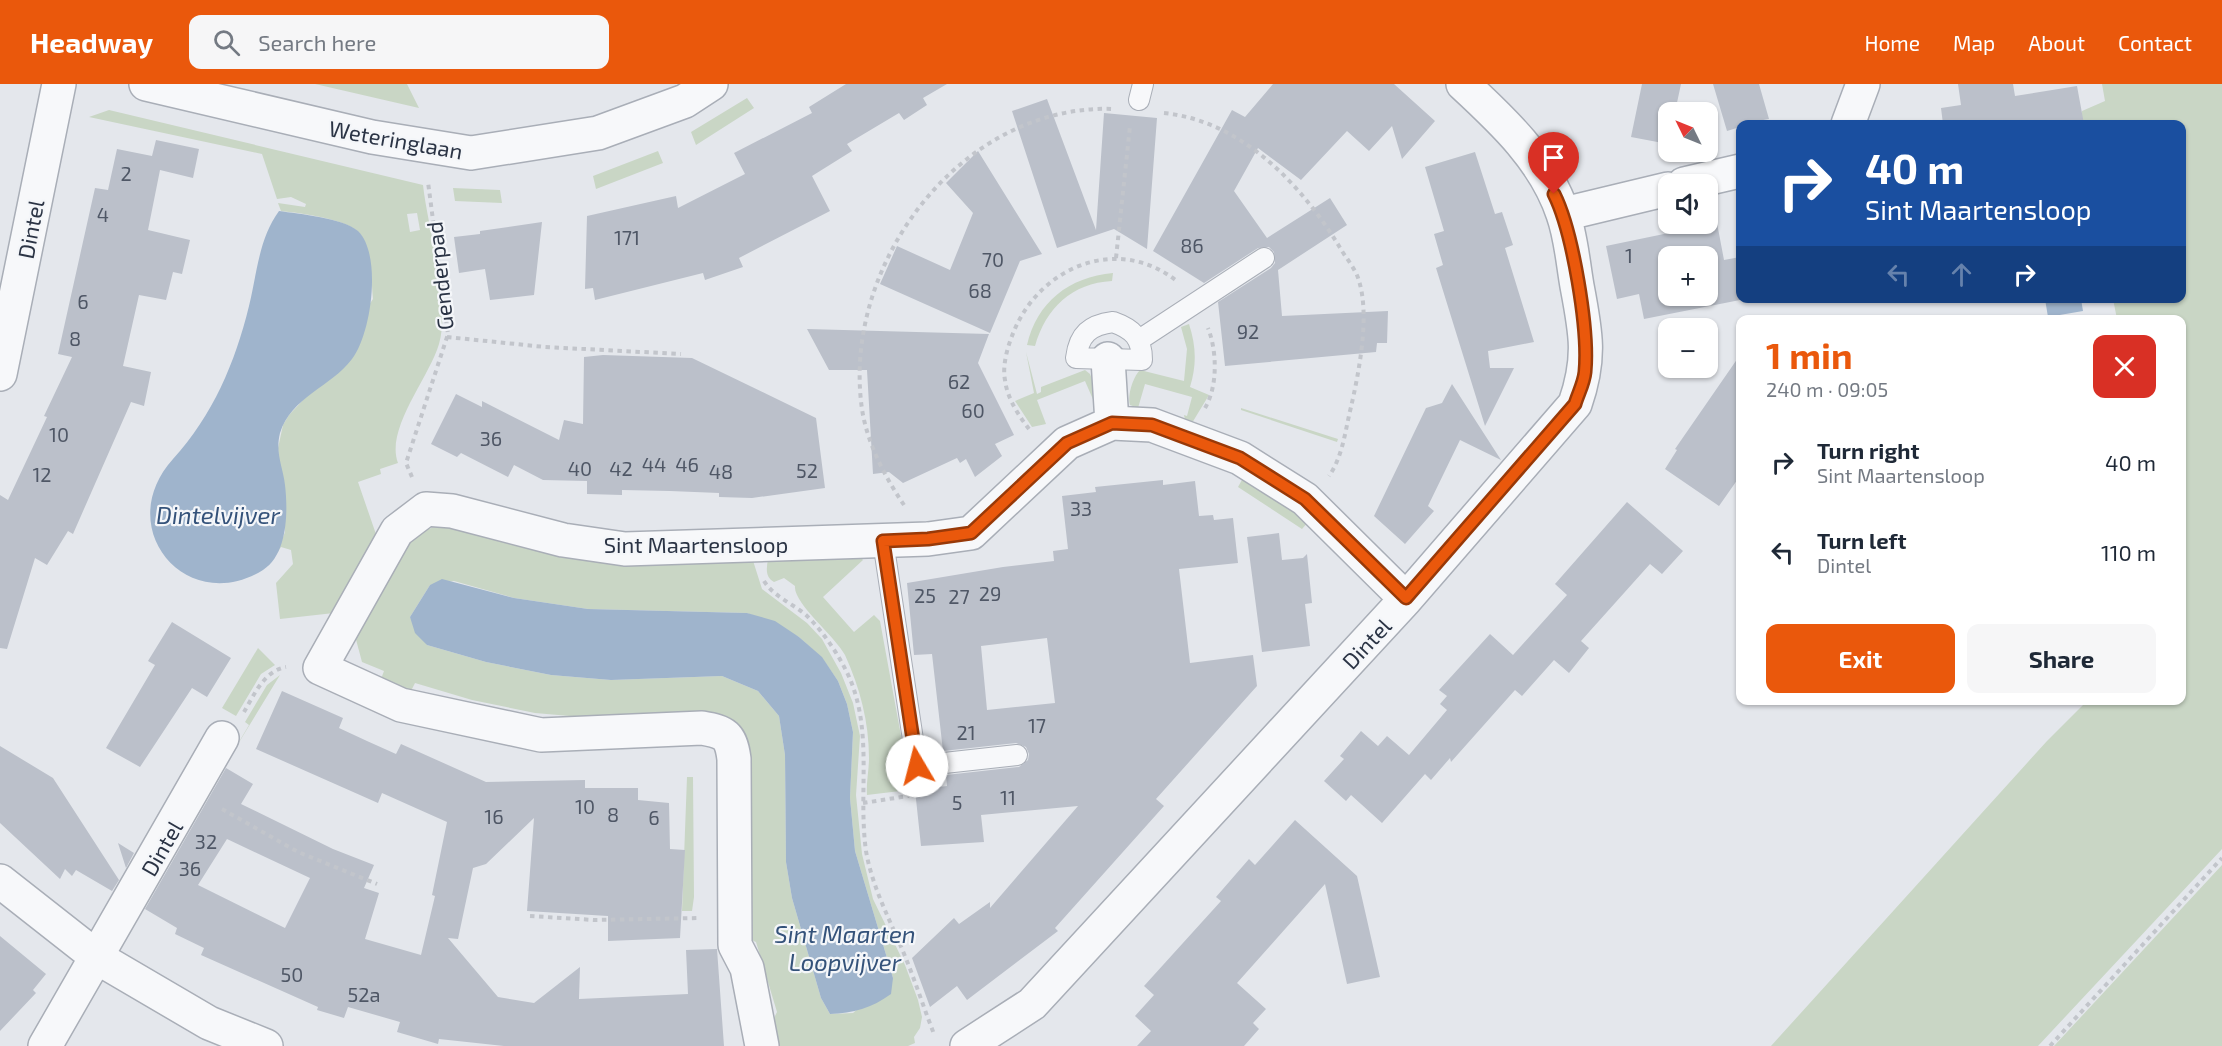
<!DOCTYPE html>
<html lang="en">
<head>
<meta charset="utf-8">
<style>
	:root { --surface:#fff; --page:#f6f6f7; --text:#1f2937; --muted:#747a83; --accent:#ea580c }
	body { margin:0; font-family:"Exo 2",sans-serif; background:var(--page); color:var(--text); height:100vh; display:flex; flex-direction:column; font-size:22px; white-space:nowrap }
	* { box-sizing:border-box; margin:0 }
	p { font-size:20px; color:var(--muted) }
	.icon { flex:none; width:33px; height:33px; fill:none; stroke:currentColor; stroke-width:2; stroke-linecap:round; stroke-linejoin:round }
	.map { position:relative; flex:1; overflow:hidden }
	.sheet { position:absolute; left:1736px; top:231px; width:450px; height:390px; display:flex; flex-direction:column; background:var(--surface); border-radius:12px; box-shadow:0 2px 4px #0004 }
	.sheet>* { flex:none }
	.guide { position:absolute; left:1736px; top:36px; width:450px; height:183px; border-radius:12px; box-shadow:0 2px 4px #0004; background:#1a4fa0; color:#fff; overflow:hidden }
	.needle { width:39px; rotate:313deg }
	.controls { position:absolute; left:1658px; top:18px; display:grid; gap:12px }
	.controls a { display:grid; place-items:center; width:60px; height:60px; border-radius:12px; background:var(--surface); box-shadow:0 2px 4px #0004; font-size:30px }
	.pin { position:absolute; display:grid; place-items:center; width:51px; height:51px; color:#fff; margin:-62px -26px; border-radius:50% 50% 50% 0; rotate:-45deg; box-shadow:0 0 6px #0007 }
	.pin .icon { rotate:45deg }
	.me { position:absolute; width:66px; margin:-33px; rotate:352deg; stroke-linejoin:round; filter:drop-shadow(0 0 4px #0008) }
	.turn { display:flex; align-items:center; gap:21px; height:126px; padding:0 30px; font-size:27px }
	.turn .icon { width:78px; height:78px; stroke-width:2.5 }
	.turn b { display:block; font-size:42px; line-height:51px }
	.lanes { display:flex; align-items:center; height:57px; padding:0 30px; background:#0003; justify-content:center; gap:30px; direction:ltr }
	.lanes .off { opacity:.35 }
	.round { display:grid; place-items:center; flex:none; width:63px; height:63px; border-radius:12px; background:var(--page) }
	.head { display:flex; align-items:center; justify-content:space-between; height:102px; padding:0 30px }
	h1 { font-size:36px; font-weight:700; line-height:45px; color:var(--accent) }
	.cta { display:flex; gap:12px; margin-top:auto; padding:12px 30px }
	.cta a { flex:1; height:69px; border-radius:12px; background:var(--accent); color:#fff; font-size:24px; font-weight:700; line-height:69px; text-align:center }
	.cta a+a { background:var(--page); color:var(--text) }
	ul { padding:0; list-style:none }
	li { display:flex; align-items:center; gap:18px; height:90px; padding:0 30px }
	li div { flex:1 }
	li b { display:block; font-size:22px }
	li em { font-style:normal }
	header { display:flex; align-items:center; gap:36px; box-sizing:border-box; height:84px; padding:0 30px; background:var(--accent); color:#fff }
	header strong { font-size:28px }
	nav { display:flex; gap:33px; margin-inline-start:auto; font-size:21px }
	.search { width:420px; height:54px; background:var(--page); display:flex; align-items:center; gap:15px; box-sizing:border-box; padding:0 21px; border-radius:12px; color:var(--muted); font-size:22px }
	.map>svg:first-child { display:block }
	.green { fill:#c9d6c5; fill-rule:evenodd }
	.water { fill:#9fb4cc }
	.building { fill:#bbc0ca; fill-rule:evenodd }
	.lines { fill:none; stroke-linecap:round; stroke-linejoin:round }
	.lane-casing { stroke:#a9aeb7; stroke-width:22 }
	.street-casing { stroke:#a9aeb7; stroke-width:36 }
	.path { stroke:#c2c5cb; stroke-width:4; stroke-dasharray:4.5 4.5; stroke-linecap:butt }
	.lane { stroke:#f7f8fa; stroke-width:20 }
	.street { stroke:#f7f8fa; stroke-width:33 }
	.route-casing { stroke:#983908; stroke-width:15 }
	.route { stroke:#ea580c; stroke-width:10 }
	.labels { text-anchor:middle; dominant-baseline:central; stroke-width:4.5; stroke-linejoin:round; paint-order:stroke }
	.number-label { font-size:20px; fill:#4f5766 }
	.street-label { font-size:22px; fill:#2b3445; stroke:#f4f6f9 }
	.water-label { font-size:24px; font-style:italic; fill:#34527a; stroke:#f4f6f9 }
</style>
</head>
<body>
<header>
<strong>Headway</strong>
<div class="search"><svg class="icon" aria-label="search" viewBox="0 0 24 24"><circle cx="10" cy="10" r="6"/><path d="M15 15l6 6"/></svg>Search here</div>
<nav><a>Home</a><a>Map</a><a>About</a><a>Contact</a></nav>
</header>
<div class="map">
<svg width="2222" height="962" viewBox="0 0 2222 962">
	<rect width="100%" height="100%" fill="#e4e7ec"/>
	<path class="green" d="M315 0H407L419 24Z
		M2102 0H2222V765L2038 962H1771L2047 657 2087 617 2181 616V236L2117 235 2113 215 2181 214V40H2082V27L2105 17Z
		M747 14 754 24 696 61 691 48Z
		M109 26 423 101C428 146 451 218 439 260 429 294 385 345 398 379L380 385 381 390 358 398 378 456 334 529 280 535 276 499 293 480 291 466 281 463 277 469 285 448 278 364 283 341 289 331 305 314 373 215C371 194 372 169 361 151 351 135 299 129 281 127L278 119 305 123 306 120 291 113 277 115 262 70 89 33ZM417 129 420 146 410 148 407 130Z
		M658 67 663 79 596 105 593 92Z
		M453 104 500 106 502 119 455 117Z
		M1113 189 1112 197C1072 199 1046 224 1035 262L1027 261C1037 218 1069 193 1113 189Z
		M1189 240C1196 261 1197 281 1190 303L1209 311 1192 339 1185 336 1184 331 1187 332 1192 313 1145 300 1138 324 1130 321C1127 312 1133 293 1140 286L1184 297 1187 265 1181 243Z
		M1026 268 1037 310 1041 308V303L1085 286 1090 290 1099 312 1095 320 1085 297 1037 316 1046 340 1032 343 1015 317 1034 309Z
		M1241 324 1338 355 1337 358 1241 326Z
		M1247 393 1309 437 1302 445 1238 403 1243 394Z
		M449 438 749 464 762 505 807 539 822 555 841 589 853 619 860 652 856 711 862 770 873 815 905 881 918 916 922 933 920 944 914 953 915 959 908 962H772L767 948 777 928 756 858 747 854 745 657 616 636 535 629 472 616 415 599 411 607 381 595 384 587 362 578 354 548 414 450ZM454 497 514 514 588 525 747 529 799 553 822 574 838 597 847 620 853 648 850 714 855 767 893 894 853 929 830 930 821 914 792 814 786 778 785 671 779 632 758 607 722 592 611 596 551 591 486 578 427 561 410 533 430 501Z
		M771 465 855 467 863 476 823 513 854 548 874 531 880 537 908 690 897 692 900 707 867 711C866 699 869 686 869 674 869 638 860 604 845 571 835 552 793 519 795 502L784 494 774 498C762 492 768 476 771 465Z
		M258 564 275 581 261 590 236 632 222 624Z
		M280 591 224 683 249 641 245 638 267 601Z
		M687 693H693L694 813 692 827H682Z
		M2222 781V962H2054Z"/>
	<path class="water" d="M279 127C299 130 343 134 358 147 382 170 372 249 352 275 331 303 291 313 280 349 275 369 283 383 285 401 288 427 288 470 263 486 187 533 111 444 173 375 213 331 235 279 249 222 257 189 259 154 279 127Z
		M2045 215H2081L2083 227 2048 233Z
		M442 495 514 514 588 525 747 529 775 537 799 553 822 573 838 597 847 620 853 648 850 714 855 767 893 894 891 910C872 924 853 929 830 930L821 914 792 814 786 778 785 671 779 632 758 607 722 592 611 596 551 591 486 578 427 561 415 549 410 533 430 501Z"/>
	<path class="building" d="M846 0H947L923 14 927 21 904 36 899 29 847 60 852 67 812 92 830 127 739 174 743 183 705 196 703 189 595 216 593 204 585 205 587 132 676 112 678 124 745 90 734 69 812 29 809 23Z
		M1273 0H1394L1435 37 1402 75 1392 42 1369 67 1347 47 1301 96 1258 64 1234 107 1267 154 1330 114 1347 141 1278 186 1282 232 1388 227 1387 259H1377L1376 268 1225 282 1218 218 1271 184 1275 179 1274 168 1269 163 1258 164 1204 199 1153 167 1232 26 1245 33Z
		M1642 0H1681L1675 28H1668V60L1631 53Z
		M1713 0H1759L1769 35 1740 40V43L1727 47Z
		M1958 0H2013L2015 12 2077 2 2084 40H1943L1941 24 1961 21Z
		M1047 15 1096 146 1104 29 1157 34 1147 165 1114 145 1057 164 1012 27Z
		M156 56 199 65 193 94 160 86 148 146 190 156 182 190 173 188 166 216 139 211 123 282 151 288 144 322 131 318 73 450 68 447 47 481 35 474 7 565 0 564V411L8 416 47 333 44 332 72 273 58 270 95 104 108 106 117 65 152 72Z
		M978 67 1042 170 1020 177 990 249 880 200 897 162 950 186 973 129 946 99Z
		M1475 68 1495 130 1502 128 1513 161 1505 164 1534 258 1488 267 1490 284H1514L1485 342 1436 184 1443 181 1434 150 1444 147 1425 83Z
		M542 138 534 211 490 216 485 185 459 189 454 153 480 150V147Z
		M1717 139 1724 176 1740 173V216L1644 235 1639 210 1617 215 1606 162ZM1668 172H1707V212H1668Z
		M807 245 989 250 978 279 1014 351 995 360 1002 372 975 393 966 375 960 379 957 374 903 399 889 388 873 390 867 286H829Z
		M603 271 692 274 816 334 825 404 752 414 719 413V409L670 407 622 406V411L587 410V397L543 396 514 381 508 393 461 369 457 373 431 360 456 310 482 323V317L559 356 564 336 583 340 584 273Z
		M1740 271V392L1719 422 1665 385 1677 366 1675 365Z
		M1452 300 1501 376 1460 356 1428 422 1434 427 1405 460 1374 432 1426 324 1442 319Z
		M1163 396V401L1195 397 1199 432 1213 431 1214 436 1233 434 1238 479 1179 485 1190 579 1253 571 1257 602 1156 715 1164 722 1055 844 1058 847 967 916 957 902 930 923 912 874 954 834 959 840 990 818V824L1078 722 981 731 984 758 921 762 915 706 947 702 946 691 1019 683 1028 676 1029 670 1026 663 1016 659 943 667 932 570 914 571 907 499 1003 483 1054 477 1053 467 1068 465 1062 412 1096 408 1095 403ZM1047 554 1055 619 987 626 981 562Z
		M1627 418 1683 467 1662 490 1650 480 1581 557 1589 564 1569 589 1554 576 1522 612 1515 606 1451 678 1450 674 1431 696 1425 690 1382 739 1351 711 1346 717 1324 697 1344 675 1340 672 1361 647 1378 662 1387 652 1409 671 1447 626 1440 620 1447 612 1439 606 1490 550 1513 571 1567 511 1555 500Z
		M1279 449 1282 476 1303 474 1307 470 1312 519 1305 520 1310 562 1262 568 1247 453Z
		M172 538 231 574 207 613 192 604 140 683 106 664 155 581 148 577Z
		M282 607 343 634 339 644 367 657 396 670 401 660 486 698 585 696V704H638V716L669 719 670 765 685 766 680 854 608 857V832L527 827 534 734 486 780 473 784 458 855 448 854 498 913 534 919 580 883 579 915 688 910 686 866 717 865 724 962H504L439 955 438 960 397 948 400 938 348 923 344 934 317 926 318 923 201 871 204 864 175 850 177 844 145 825 226 684 253 700 241 720 333 765 374 781 364 804 379 809 365 855 421 871 435 812 432 811 447 738 382 709 378 719 256 665ZM227 755 310 794 285 844 198 801Z
		M0 662 53 694 119 796 112 807 76 786 72 792 65 785 60 795 0 739Z
		M1295 736 1357 792 1380 893 1347 900 1325 800 1237 899 1266 925 1253 939 1259 945 1244 962H1137L1151 947 1135 932 1154 911 1144 902 1221 817 1216 813 1249 775 1255 781Z
		M118 759 134 769 126 784Z
		M0 852 46 890 33 906 36 909 0 947Z"/>
	<g class="lines">
		<g class="lane-casing">
			<path id="lane" d="M1139 16 1143 0
				M1113 238C1133 245 1142 254 1142 276L1076 274C1079 250 1090 241 1113 238Z
				M1139 256 1264 174
				M883 457 917 682 1017 671"/>
		</g>
		<g class="street-casing">
			<path id="street" d="M146 0 372 53 471 69 598 49 685 17 711 0
				M1848 40 1863 0
				M1684 100 1740 87
				M1564 130 1668 105
				M1108 275 1112 339
				M0 290 59 0
				M0 797 98 874 209 939 266 962
				M45 962 222 654
				M762 962 747 884 735 861 734 675C731 651 725 648 702 644L541 651 401 621 320 584 397 447 426 425 452 427 563 456 625 465 928 455 971 449 1067 359 1112 339 1152 341 1240 374 1305 415 1406 515
				M967 962 1032 920 1406 515 1575 320C1591 274 1586 249 1577 202 1573 179 1571 152 1563 130 1545 76 1503 37 1463 0"/>
		</g>
		<path class="path" d="M1164 29C1241 37 1300 99 1339 162 1345 173 1356 185 1359 197 1370 232 1359 288 1351 323 1345 347 1343 372 1329 392
			M1116 174 1130 42
			M447 253 545 263 681 270
			M1205 324C1218 302 1217 267 1208 244
			M1029 345C1019 332 1007 314 1005 296 1002 281 1008 261 1014 247 1041 182 1119 150 1178 198
			M412 393 406 379 448 250 428 98
			M904 421C885 393 867 359 862 325 841 180 962 19 1114 25
			M764 497C774 513 792 519 806 531 823 547 841 574 850 595 873 650 858 709 866 767 872 802 888 832 902 865 914 893 923 922 934 950
			M244 628C254 611 264 587 286 583
			M863 719 908 712V708
			M222 725 298 768 377 800
			M530 832 594 836 700 834
			M2050 962 2222 774"/>
		<use href="#lane" class="lane"/>
		<use href="#street" class="street"/>
	</g>
	<g class="lines">
		<g class="route-casing">
			<path id="route" d="M917 682 883 457 928 455 971 449 1067 359 1112 339 1152 341 1240 374 1305 415 1406 514 1575 320C1578 310 1584 299 1585 288 1589 246 1573 148 1554 110"/>
		</g>
		<use href="#route" class="route"/>
	</g>
	<g class="labels">
		<g class="number-label">
			<text x="126" y="89">2</text>
			<text x="103" y="130">4</text>
			<text x="627" y="153">171</text>
			<text x="1192" y="161">86</text>
			<text x="1629" y="171">1</text>
			<text x="993" y="175">70</text>
			<text x="980" y="206">68</text>
			<text x="83" y="217">6</text>
			<text x="1248" y="247">92</text>
			<text x="75" y="254">8</text>
			<text x="959" y="297">62</text>
			<text x="973" y="326">60</text>
			<text x="59" y="350">10</text>
			<text x="491" y="354">36</text>
			<text x="654" y="380">44</text>
			<text x="687" y="380">46</text>
			<text x="580" y="384">40</text>
			<text x="621" y="384">42</text>
			<text x="807" y="386">52</text>
			<text x="721" y="387">48</text>
			<text x="42" y="390">12</text>
			<text x="1081" y="424">33</text>
			<text x="990" y="509">29</text>
			<text x="925" y="511">25</text>
			<text x="959" y="512">27</text>
			<text x="1037" y="641">17</text>
			<text x="966" y="648">21</text>
			<text x="1008" y="713">11</text>
			<text x="957" y="718">5</text>
			<text x="585" y="722">10</text>
			<text x="613" y="730">8</text>
			<text x="494" y="732">16</text>
			<text x="654" y="733">6</text>
			<text x="206" y="757">32</text>
			<text x="190" y="784">36</text>
			<text x="292" y="890">50</text>
			<text x="364" y="910">52a</text>
		</g>
		<g class="street-label">
			<text transform="translate(396 55) rotate(10)">Weteringlaan</text>
			<text transform="translate(30 145) rotate(-79)">Dintel</text>
			<text transform="translate(439 192) rotate(-96)">Genderpad</text>
			<text x="696" y="460">Sint Maartensloop</text>
			<text transform="translate(1366 559) rotate(-47)">Dintel</text>
			<text transform="translate(161 764) rotate(-60)">Dintel</text>
		</g>
		<g class="water-label">
			<text x="218" y="430">Dintelvijver</text>
			<text x="845" y="849">Sint Maarten<tspan x="845" dy="28">Loopvijver</tspan></text>
		</g>
	</g>
</svg>
<div class="controls">
<a><svg class="needle" viewBox="-14 -14 28 28"><path d="M0-13l5 13h-10z" fill="#e53935"/><path d="M0 13l5-13h-10z" fill="#747a83"/></svg></a>
<a><svg class="icon" aria-label="sound" viewBox="0 0 24 24"><path d="M4 9h4l5-4v14l-5-4H4zM17 9q2 3 0 6"/></svg></a>
<a>+</a>
<a>−</a>
</div>
<div class="pin" style="left:1554px;top:110px;background:#d93025"><svg class="icon" aria-label="arrive" viewBox="0 0 24 24"><path d="M6 21V4h12l-3 4 3 4H6"/></svg></div>
<svg class="me" style="left:917px;top:682px" viewBox="-20 -20 40 40"><circle r="19" fill="#fff"/><path d="M0-13L10 11 0 6-10 11z" fill="#ea580c"/></svg>
<div class="guide">
<div class="turn"><svg class="icon" aria-label="right" viewBox="0 0 24 24"><path d="M7 20v-9h11M14 6l5 5-5 5"/></svg><div><b>40 m</b>Sint Maartensloop</div></div>
<div class="lanes"><svg class="icon off" aria-label="left" viewBox="0 0 24 24"><path d="M17 20v-9H6M10 6l-5 5 5 5"/></svg><svg class="icon off" aria-label="ahead" viewBox="0 0 24 24"><path d="M12 20V5M6 11l6-6 6 6"/></svg><svg class="icon" aria-label="right" viewBox="0 0 24 24"><path d="M7 20v-9h11M14 6l5 5-5 5"/></svg></div>
</div>
<section class="sheet">
<div class="head"><div><h1>1 min</h1><p>240 m · 09:05</p></div><a class="round" style="background:#d93025;color:#fff"><svg class="icon" aria-label="close" viewBox="0 0 24 24"><path d="M6 6l12 12M18 6L6 18"/></svg></a></div>
<ul>
<li><svg class="icon" aria-label="right" viewBox="0 0 24 24"><path d="M7 20v-9h11M14 6l5 5-5 5"/></svg><div><b>Turn right</b><p>Sint Maartensloop</p></div><em>40 m</em></li>
<li><svg class="icon" aria-label="left" viewBox="0 0 24 24"><path d="M17 20v-9H6M10 6l-5 5 5 5"/></svg><div><b>Turn left</b><p>Dintel</p></div><em>110 m</em></li>
</ul>
<div class="cta"><a>Exit</a><a>Share</a></div>
</section>
</div>
</body>
</html>
